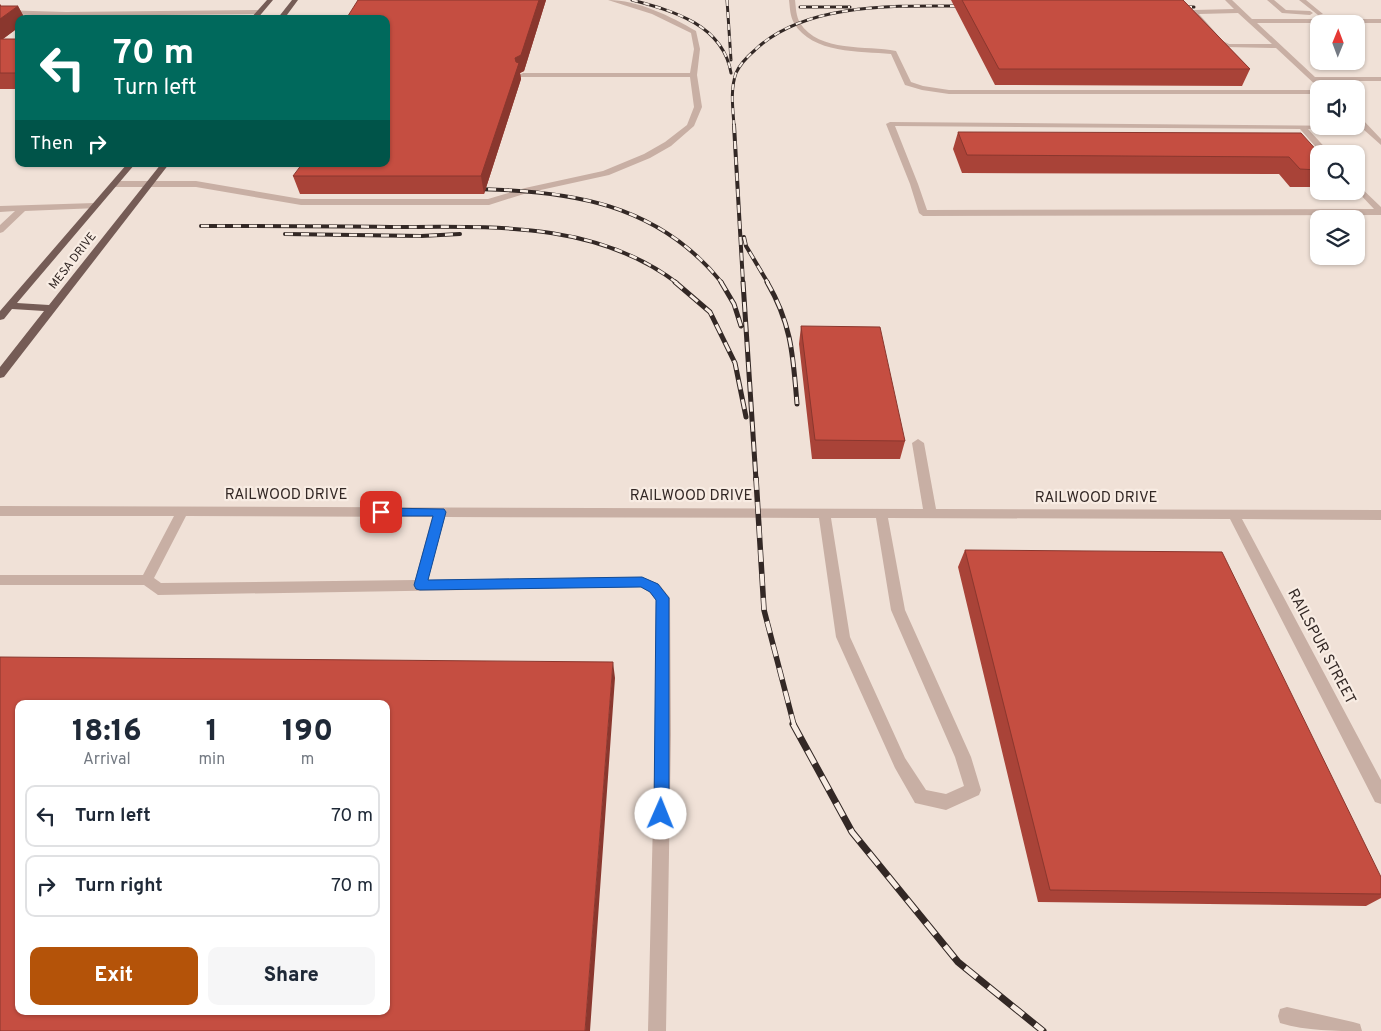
<!DOCTYPE html>
<html lang="en">
<head>
<meta charset="utf-8">
<style>
	:root { --surface:#fff; --page:#f6f6f7; --text:#1f2937; --muted:#747a83; --line:#e0e1e3; --accent:#b45309 }
	body { margin:0; font-family:Overpass,sans-serif; background:var(--page); color:var(--text); height:100vh; display:flex; flex-direction:column; font-size:19px; white-space:nowrap }
	* { box-sizing:border-box; margin:0 }
	p { font-size:16px; color:var(--muted) }
	.icon { flex:none; width:28px; height:28px; fill:none; stroke:currentColor; stroke-width:2; stroke-linecap:round; stroke-linejoin:round }
	.map { position:relative; flex:1; overflow:hidden }
	.side { position:absolute; left:15px; top:700px; width:375px; height:315px; display:flex; flex-direction:column; background:var(--surface); border-radius:10px; box-shadow:0 1px 4px #0004 }
	.side>* { flex:none }
	.top-card { position:absolute; left:15px; top:15px; width:375px; height:152px; border-radius:10px; box-shadow:0 1px 4px #0004; background:#00695c; color:#fff; overflow:hidden }
	.needle { width:32px; rotate:1deg }
	.controls { position:absolute; left:1310px; top:15px; display:grid; gap:10px }
	.controls a { display:grid; place-items:center; width:55px; height:55px; border-radius:10px; background:var(--surface); box-shadow:0 1px 4px #0004; font-size:25px }
	.pin { position:absolute; display:grid; place-items:center; width:42px; height:42px; color:#fff; margin:-21px; border-radius:10px; box-shadow:0 2px 8px #0006 }
	.me { position:absolute; width:55px; margin:-28px; rotate:1deg; stroke-linejoin:round; filter:drop-shadow(0 0 4px #0008) }
	.turn { display:flex; align-items:center; gap:18px; height:105px; padding:0 15px; font-size:22px }
	.turn .icon { width:65px; height:65px; stroke-width:2.5 }
	.turn b { display:block; font-size:35px; line-height:42px }
	.then { display:flex; align-items:center; height:48px; padding:0 15px; background:#0003; gap:10px; font-size:19px }
	.eta { display:flex; justify-content:space-evenly; align-items:center; height:85px; text-align:center }
	.eta b { font-size:30px; font-weight:800; line-height:35px }
	.primary-button { display:flex; gap:10px; margin-top:auto; padding:10px 15px }
	.primary-button a { flex:1; height:58px; border-radius:10px; background:var(--accent); color:#fff; font-size:20px; font-weight:800; line-height:58px; text-align:center }
	.primary-button a+a { background:var(--page); color:var(--text) }
	ul { padding:0; list-style:none }
	li { display:flex; align-items:center; gap:15px; height:62px; margin:0 10px 8px; padding:0 5px; border:2px solid var(--line); border-radius:10px }
	li div { flex:1 }
	li b { display:block; font-size:19px }
	li em { font-style:normal }
	.map>svg:first-child { display:block }
	.lines { fill:none; stroke-linecap:round; stroke-linejoin:round }
	.minor { fill:#c8afa4; fill-rule:evenodd }
	.major { fill:#755c56; fill-rule:evenodd }
	.rail-far4-casing { stroke:#332825; stroke-width:3 }
	.rail-far3-casing { stroke:#332825; stroke-width:4 }
	.rail-far2-casing { stroke:#332825; stroke-width:5 }
	.rail-far1-casing { stroke:#332825; stroke-width:5.5 }
	.rail-casing { stroke:#332825; stroke-width:7 }
	.rail-far4 { stroke:#f8ece3; stroke-width:2; stroke-dasharray:6; stroke-linecap:butt }
	.rail-far3 { stroke:#f8ece3; stroke-width:2.5; stroke-dasharray:8; stroke-linecap:butt }
	.rail-far2 { stroke:#f8ece3; stroke-width:3; stroke-dasharray:10; stroke-linecap:butt }
	.rail-far1 { stroke:#f8ece3; stroke-width:4; stroke-dasharray:12; stroke-linecap:butt }
	.rail { stroke:#f8ece3; stroke-width:5; stroke-dasharray:15; stroke-linecap:butt }
	.wall { fill:#a94338 }
	.shaded-wall { fill:#8a372e }
	.building { fill:#c54e41; stroke:#8a372e; fill-rule:evenodd }
	.route { fill:#1a73e8; stroke:#114b97 }
	.labels { text-anchor:middle; dominant-baseline:central; stroke-width:4.5; stroke-linejoin:round; paint-order:stroke }
	.far-street-label { font-size:12px; fill:#332825; stroke:#f8ece3 }
	.street-label { font-size:15px; fill:#332825; stroke:#f8ece3 }
</style>
</head>
<body>
<div class="map">
<svg width="1381" height="1031" viewBox="0 0 1381 1031">
	<rect width="100%" height="100%" fill="#f0e1d7"/>
	<g class="lines">
		<path class="minor" d="M608 0C638 0 670 16 696 31L700 49 697 75 702 107 694 126 671 146 650 158 609 175 527 193 489 205H301L196 187H115L111 184 115 181H196L301 199H488L525 188 603 171 644 154 665 142 687 125 694 107 690 77H520L519 75 523 73H690L694 49 691 33 652 14Z
			M789 0H795C796 8 796 16 800 23 819 53 867 45 896 51L911 82 923 86 949 90H1319V94H949L922 90 905 85 891 54C860 51 812 54 794 23 790 16 790 8 789 0Z
			M1225 0H1232L1252 19H1381V23H1257L1315 77H1381V81H1320L1327 89H1320L1276 48 1226 47 1219 43 1191 12 1194 10 1234 9ZM1238 13 1272 44H1229L1223 41 1199 14Z
			M1267 0H1274L1286 10 1310 11 1313 13 1310 15 1282 13Z
			M1299 0H1306L1323 14 1318 15Z
			M0 10 66 12 259 10 262 12 259 14 66 16 0 14Z
			M1357 120H1363L1381 139V145L1363 129H1308L1331 154H1322L1300 129 895 126 918 184 927 210 1374 209 1356 190V183L1381 207V215L923 216 919 213 910 184 886 124 890 122 1356 126 1358 125Z
			M95 203 98 204V208L25 211 3 232 0 233V225L15 211 0 212V206Z
			M918 439 924 443 936 509 1381 510V520L1242 519 1381 780V804L1375 802 1230 519 888 518 905 610 971 757 981 790 979 795 946 810 915 803 895 768 836 637 819 518 445 517 428 580 642 577 659 584 670 598 671 735 666 1031H648L655 735 656 600 649 592 640 587 158 595 144 585H0V575H143L174 516H0V506L923 509 912 443ZM186 516 432 517 415 580 161 583 154 578ZM831 518H876L891 610 955 757 964 786 946 794 926 790 905 758 850 637Z
			M1287 1007 1353 1022 1360 1024 1362 1031C1335 1031 1307 1031 1280 1023L1278 1016 1280 1009Z"/>
		<path class="major" d="M267 0H273L257 19H250Z
			M292 0H298L284 19H277Z
			M127 164H135L17 303 49 305 161 164H169L4 377 0 378V367L44 311 12 309 4 319 0 320V311Z"/>
		<g class="rail-far4-casing">
			<path id="rail-far4" d="M632 0C674 11 723 25 731 73
				M727 0 731 60
				M800 7H850
				M1174 7H1194
				M734 126C733 109 730 90 736 73 740 64 748 56 755 50 806 1 901 6 967 6"/>
		</g>
		<g class="rail-far3-casing">
			<path id="rail-far3" d="M734 125 743 283
				M472 189C569 190 658 203 722 283
				M201 226C264 226 327 226 390 227 488 227 594 220 677 283
				M285 234 421 236 460 234
				M744 237 746 246 768 283"/>
		</g>
		<g class="rail-far2-casing">
			<path id="rail-far2" d="M675 282 710 312 735 363 746 417
				M721 282 734 304 741 326
				M743 282 756 480
				M767 282C792 325 793 356 797 404"/>
		</g>
		<g class="rail-far1-casing">
			<path id="rail-far1" d="M756 478 764 610 794 725"/>
		</g>
		<g class="rail-casing">
			<path id="rail" d="M793 724 852 832 958 962 1043 1031"/>
		</g>
		<use href="#rail-far4" class="rail-far4"/>
		<use href="#rail-far3" class="rail-far3"/>
		<use href="#rail-far2" class="rail-far2"/>
		<use href="#rail-far1" class="rail-far1"/>
		<use href="#rail" class="rail"/>
	</g>
	<path class="wall" d="M358 0H546L524 71 520 73 521 79 484 194H300L293 176 386 164Z
		M951 0H1183L1250 69 1242 86 995 85Z
		M0 4 1 6H18L25 19H19V27L3 39H19V89H0Z
		M958 132 1319 154V187H1290L1279 174 962 173 953 149Z
		M801 326 905 441 900 459H812L799 344Z
		M965 550 1381 877V898L1366 906 1038 902 958 567Z"/>
	<path class="shaded-wall" d="M539 0H546L524 71 520 73 521 79 484 194 481 176 515 58Z
		M0 4 6 15 18 6 25 19H19V27L0 41Z
		M613 662 615 678 590 1031H585Z"/>
	<path class="building" d="M358 0H539L521 55 515 58 516 62 519 63 481 176H293L302 164H386V19H346Z
		M962 0H1183L1250 69H999Z
		M0 6H18L0 19Z
		M0 39H19V73H0Z
		M958 132 1301 133 1320 154H1336H1319V170L1300 169 1289 157 967 155Z
		M801 326 880 327 905 441 815 440Z
		M965 550 1222 552 1381 877V894L1050 890Z
		M0 657 613 662 585 1031H0ZM19 704H386V1011H19Z"/>
	<path class="route" d="M381 508 444 509 446 512 428 580 642 577 658 584 669 598V814L666 819 661 821 656 819 654 814 656 600 650 592 641 587 420 590 416 589 414 585 433 516H381L375 512Z"/>
	<g class="labels">
		<g class="far-street-label">
			<text transform="translate(73 261) rotate(-52)">MESA DRIVE</text>
		</g>
		<g class="street-label">
			<text x="286" y="495">RAILWOOD DRIVE</text>
			<text x="691" y="496">RAILWOOD DRIVE</text>
			<text x="1096" y="498">RAILWOOD DRIVE</text>
			<text transform="translate(1321 647) rotate(62)">RAILSPUR STREET</text>
		</g>
	</g>
</svg>
<div class="controls">
<a><svg class="needle" viewBox="-14 -14 28 28"><path d="M0-13l5 13h-10z" fill="#e53935"/><path d="M0 13l5-13h-10z" fill="#747a83"/></svg></a>
<a><svg class="icon" aria-label="sound" viewBox="0 0 24 24"><path d="M4 9h4l5-4v14l-5-4H4zM17 9q2 3 0 6"/></svg></a>
<a><svg class="icon" aria-label="search" viewBox="0 0 24 24"><circle cx="10" cy="10" r="6"/><path d="M15 15l6 6"/></svg></a>
<a><svg class="icon" aria-label="layers" viewBox="0 0 24 24"><path d="M12 4l9 5-9 5-9-5zM3 14l9 5 9-5"/></svg></a>
</div>
<div class="pin" style="left:381px;top:512px;background:#d93025"><svg class="icon" aria-label="arrive" viewBox="0 0 24 24"><path d="M6 21V4h12l-3 4 3 4H6"/></svg></div>
<svg class="me" style="left:661px;top:814px" viewBox="-20 -20 40 40"><circle r="19" fill="#fff"/><path d="M0-13L10 11 0 6-10 11z" fill="#1a73e8"/></svg>
<div class="top-card">
<div class="turn"><svg class="icon" aria-label="left" viewBox="0 0 24 24"><path d="M17 20v-9H6M10 6l-5 5 5 5"/></svg><div><b>70 m</b>Turn left</div></div>
<div class="then">Then<svg class="icon" aria-label="right" viewBox="0 0 24 24"><path d="M7 20v-9h11M14 6l5 5-5 5"/></svg></div>
</div>
<section class="side">
<div class="eta">
<div><b>18:16</b><p>Arrival</p></div>
<div><b>1</b><p>min</p></div>
<div><b>190</b><p>m</p></div>
</div>
<ul>
<li><svg class="icon" aria-label="left" viewBox="0 0 24 24"><path d="M17 20v-9H6M10 6l-5 5 5 5"/></svg><div><b>Turn left</b></div><em>70 m</em></li>
<li><svg class="icon" aria-label="right" viewBox="0 0 24 24"><path d="M7 20v-9h11M14 6l5 5-5 5"/></svg><div><b>Turn right</b></div><em>70 m</em></li>
</ul>
<div class="primary-button"><a>Exit</a><a>Share</a></div>
</section>
</div>
</body>
</html>
